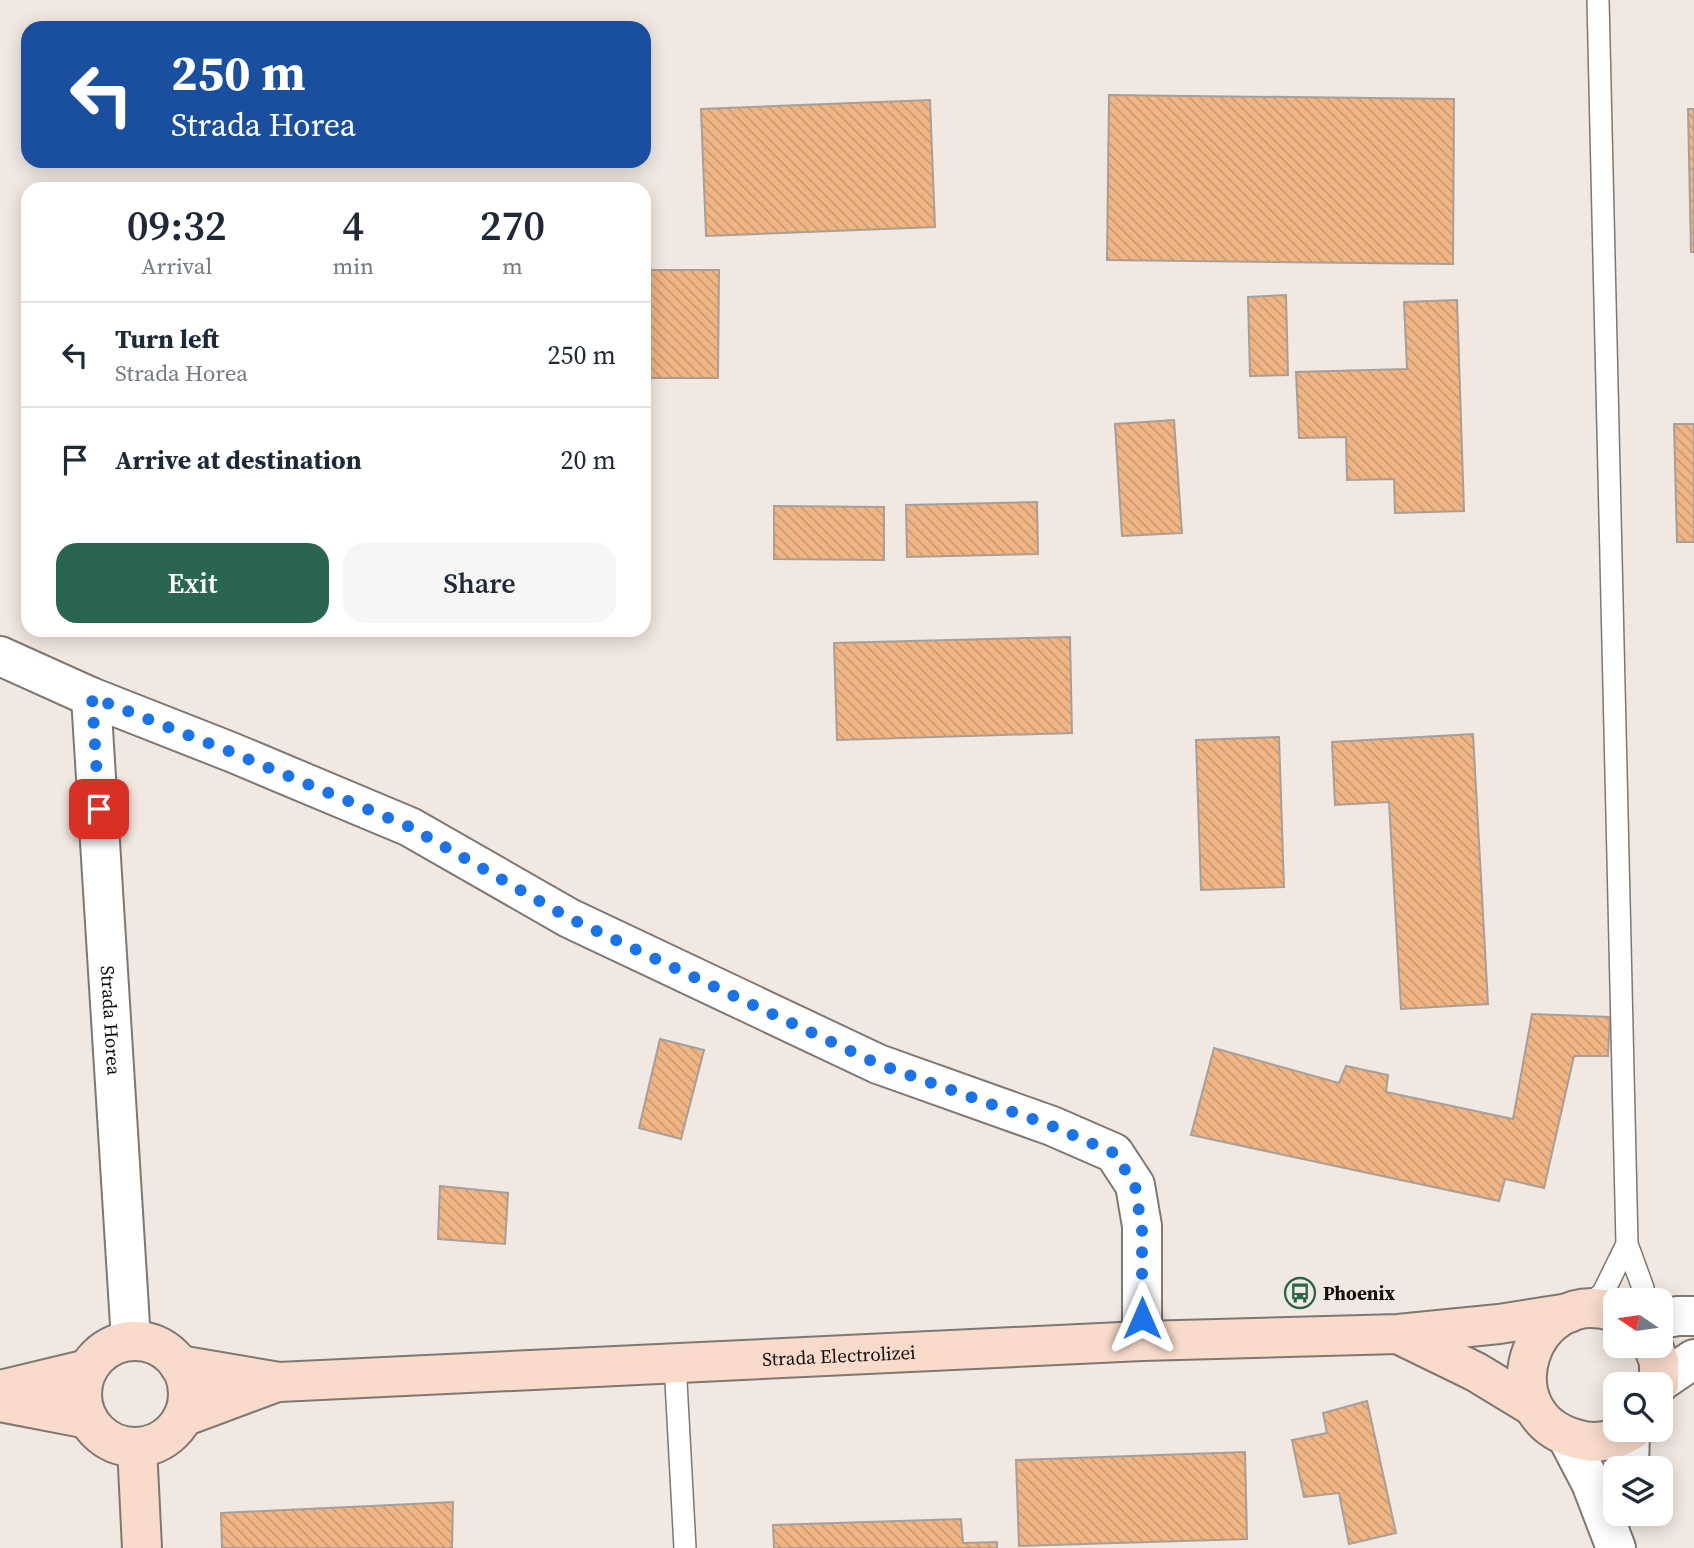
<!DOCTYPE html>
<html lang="en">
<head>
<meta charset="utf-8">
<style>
	:root { --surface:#fff; --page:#f6f6f7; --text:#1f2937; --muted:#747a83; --line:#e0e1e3; --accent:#2a654f }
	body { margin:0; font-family:"Source Serif 4",serif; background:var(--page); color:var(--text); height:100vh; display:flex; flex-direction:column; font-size:26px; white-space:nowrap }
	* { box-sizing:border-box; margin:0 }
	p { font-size:23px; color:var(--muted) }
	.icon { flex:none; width:38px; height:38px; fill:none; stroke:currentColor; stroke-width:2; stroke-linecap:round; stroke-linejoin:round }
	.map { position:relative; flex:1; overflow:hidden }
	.side { position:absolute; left:21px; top:182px; width:630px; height:455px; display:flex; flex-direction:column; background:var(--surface); border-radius:21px; box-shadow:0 4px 18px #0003 }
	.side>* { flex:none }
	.hud { position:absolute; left:21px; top:21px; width:630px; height:147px; border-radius:21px; box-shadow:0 4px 18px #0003; background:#1a4fa0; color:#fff; overflow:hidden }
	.needle { width:46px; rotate:283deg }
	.buttons { position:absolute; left:1603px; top:1288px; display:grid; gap:14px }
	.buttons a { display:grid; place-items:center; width:70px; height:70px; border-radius:14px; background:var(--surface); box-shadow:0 4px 18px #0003; font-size:35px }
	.pin { position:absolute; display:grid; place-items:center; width:60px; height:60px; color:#fff; margin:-30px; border-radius:14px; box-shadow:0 4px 10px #0006 }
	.me { position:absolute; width:77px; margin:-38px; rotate:0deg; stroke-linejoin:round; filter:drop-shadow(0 0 5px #0008) }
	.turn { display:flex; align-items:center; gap:24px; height:147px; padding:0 35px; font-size:32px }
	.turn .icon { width:91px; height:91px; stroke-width:2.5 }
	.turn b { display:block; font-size:49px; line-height:60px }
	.eta { display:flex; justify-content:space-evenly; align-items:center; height:119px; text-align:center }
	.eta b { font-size:42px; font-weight:600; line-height:49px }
	.primary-button { display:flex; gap:14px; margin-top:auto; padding:14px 35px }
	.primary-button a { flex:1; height:80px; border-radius:21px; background:var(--accent); color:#fff; font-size:28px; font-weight:600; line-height:80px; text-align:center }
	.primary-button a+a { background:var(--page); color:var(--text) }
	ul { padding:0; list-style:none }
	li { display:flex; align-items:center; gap:21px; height:105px; padding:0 35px; border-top:2px solid var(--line) }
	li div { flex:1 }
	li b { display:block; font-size:26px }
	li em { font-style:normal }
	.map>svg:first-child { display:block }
	.building { fill:url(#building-back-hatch); stroke:#a79f98; stroke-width:2 }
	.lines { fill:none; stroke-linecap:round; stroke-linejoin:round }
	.lane-casing { stroke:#7f7771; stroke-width:24 }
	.street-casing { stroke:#7f7771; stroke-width:42 }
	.secondary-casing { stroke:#7f7771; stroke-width:42 }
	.lane { stroke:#fff; stroke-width:21 }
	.street { stroke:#fff; stroke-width:38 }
	.secondary { stroke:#f8dbca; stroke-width:38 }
	.route { stroke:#1a73e8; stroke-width:12; stroke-dasharray:0 21.6 }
	.labels { text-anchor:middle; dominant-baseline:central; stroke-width:5; stroke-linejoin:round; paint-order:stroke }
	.street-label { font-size:19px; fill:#100d0b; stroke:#f1e8e1 }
	.poi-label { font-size:19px; font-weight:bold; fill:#100d0b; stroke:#f1e8e1; text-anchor:start }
</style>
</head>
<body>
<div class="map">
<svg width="1694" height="1548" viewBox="0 0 1694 1548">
	<defs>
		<pattern id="building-back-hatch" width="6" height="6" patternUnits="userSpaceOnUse" patternTransform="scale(1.75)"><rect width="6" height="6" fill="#f0b584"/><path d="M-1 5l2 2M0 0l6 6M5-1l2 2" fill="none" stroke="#cd9a71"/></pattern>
	</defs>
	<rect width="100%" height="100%" fill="#f1e8e1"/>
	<path class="building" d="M1109 95 1454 99 1453 264 1107 260Z
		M930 100 935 227 706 236 701 109Z
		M1688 109H1694V252H1691Z
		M644 270H719L718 378H644Z
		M1286 295 1288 375 1250 376 1248 297Z
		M1457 300 1464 511 1395 513 1394 479 1347 480 1346 437 1299 438 1296 372 1407 369 1404 302Z
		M1174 420 1182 533 1122 536 1115 424Z
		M1674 424H1694V542H1677Z
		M1037 502 1038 554 907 557 906 505Z
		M774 506 884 507V560L774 559Z
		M1070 637 1072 733 837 740 834 643Z
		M1473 734 1488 1004 1401 1009 1389 802 1335 805 1332 742Z
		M1279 737 1284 887 1201 890 1196 740Z
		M1532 1014 1610 1017 1608 1056H1574L1544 1188 1505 1179 1499 1201 1191 1135 1214 1048 1339 1083 1346 1066 1388 1075 1386 1092 1513 1119Z
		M660 1039 704 1050 681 1139 639 1128Z
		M440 1186 508 1193 505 1244 438 1239Z
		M1367 1401 1396 1533 1349 1544 1339 1493 1304 1497 1292 1440 1327 1433 1323 1413Z
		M1245 1452 1247 1539 1019 1546 1016 1460Z
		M453 1502 452 1548H222L221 1513Z
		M961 1519 963 1543 997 1542V1548H774L773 1525Z"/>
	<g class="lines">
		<g class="lane-casing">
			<path id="lane" d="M1598 0 1627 1244 1643 1288 1642 1300
				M1585 1308 1603 1293 1627 1244
				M675 1363 685 1548"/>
		</g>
		<g class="street-casing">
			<g id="street">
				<path d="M0 656 91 697 231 752 410 827 569 918 878 1064 1052 1126 1114 1153 1135 1185 1142 1226V1341"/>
				<path id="s1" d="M91 697 131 1341"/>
				<path d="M1661 1319 1678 1316H1694"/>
				<path d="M1660 1382 1694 1359"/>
				<path d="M1567 1437 1591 1483 1616 1548"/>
				<path d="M1629 1468 1630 1432"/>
			</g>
		</g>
		<g class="secondary-casing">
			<g id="secondary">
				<path d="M1615 1312C1529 1284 1488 1415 1576 1439 1595 1445 1615 1441 1632 1430"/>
				<path d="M1400 1335 1476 1372 1532 1406"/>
				<circle cx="135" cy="1394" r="53"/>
				<path d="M1653 1346 1659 1362V1384"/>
				<path id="s2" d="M179 1365 279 1382 1142 1341 1398 1334 1499 1324 1569 1313"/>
				<path d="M0 1390 88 1369"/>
				<path d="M0 1402 88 1419"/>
				<path d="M183 1417 277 1382"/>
				<path d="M137 1447 142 1548"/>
			</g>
		</g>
		<use href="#lane" class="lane"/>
		<use href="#street" class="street"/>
		<use href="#secondary" class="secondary"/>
	</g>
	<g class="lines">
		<path class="route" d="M99 809 92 697 231 752 410 827 569 918 878 1064 1052 1126 1114 1153 1135 1185 1138 1206 1142 1226V1318"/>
	</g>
	<defs>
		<g id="bus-ring" transform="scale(1.575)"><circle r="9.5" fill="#f1e8e1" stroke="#2a654f" stroke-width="1.5"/><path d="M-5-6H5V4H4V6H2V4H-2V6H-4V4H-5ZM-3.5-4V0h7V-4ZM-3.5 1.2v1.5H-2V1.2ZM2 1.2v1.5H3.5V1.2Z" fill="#2a654f"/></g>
	</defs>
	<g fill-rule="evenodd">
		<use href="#bus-ring" x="1300" y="1293"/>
	</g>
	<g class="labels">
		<g class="street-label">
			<text stroke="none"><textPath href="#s1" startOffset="324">Strada Horea</textPath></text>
			<text stroke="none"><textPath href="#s2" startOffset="662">Strada Electrolizei</textPath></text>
		</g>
		<g class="poi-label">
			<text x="1323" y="1293">Phoenix</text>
		</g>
	</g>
</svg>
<div class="buttons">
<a><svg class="needle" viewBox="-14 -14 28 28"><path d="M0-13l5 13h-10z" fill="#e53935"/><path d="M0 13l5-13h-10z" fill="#747a83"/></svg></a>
<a><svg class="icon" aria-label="search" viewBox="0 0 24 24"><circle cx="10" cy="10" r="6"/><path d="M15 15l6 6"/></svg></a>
<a><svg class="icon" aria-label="layers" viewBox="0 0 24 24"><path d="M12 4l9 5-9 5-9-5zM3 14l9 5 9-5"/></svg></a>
</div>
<div class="pin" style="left:99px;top:809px;background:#d93025"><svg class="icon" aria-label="arrive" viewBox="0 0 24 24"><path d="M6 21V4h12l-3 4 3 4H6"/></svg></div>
<svg class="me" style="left:1142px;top:1318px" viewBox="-20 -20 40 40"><path d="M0-17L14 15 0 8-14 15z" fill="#1a73e8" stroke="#fff" stroke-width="4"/></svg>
<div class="hud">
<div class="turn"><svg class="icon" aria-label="left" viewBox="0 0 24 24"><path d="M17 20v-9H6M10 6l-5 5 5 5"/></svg><div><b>250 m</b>Strada Horea</div></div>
</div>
<section class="side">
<div class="eta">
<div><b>09:32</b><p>Arrival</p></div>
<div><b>4</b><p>min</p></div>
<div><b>270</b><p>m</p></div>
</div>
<ul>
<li><svg class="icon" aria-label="left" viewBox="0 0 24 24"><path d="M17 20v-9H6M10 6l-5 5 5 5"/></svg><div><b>Turn left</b><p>Strada Horea</p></div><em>250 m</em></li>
<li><svg class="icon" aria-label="arrive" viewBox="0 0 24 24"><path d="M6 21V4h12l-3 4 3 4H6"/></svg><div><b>Arrive at destination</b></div><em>20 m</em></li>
</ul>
<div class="primary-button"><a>Exit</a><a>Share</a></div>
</section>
</div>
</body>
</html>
